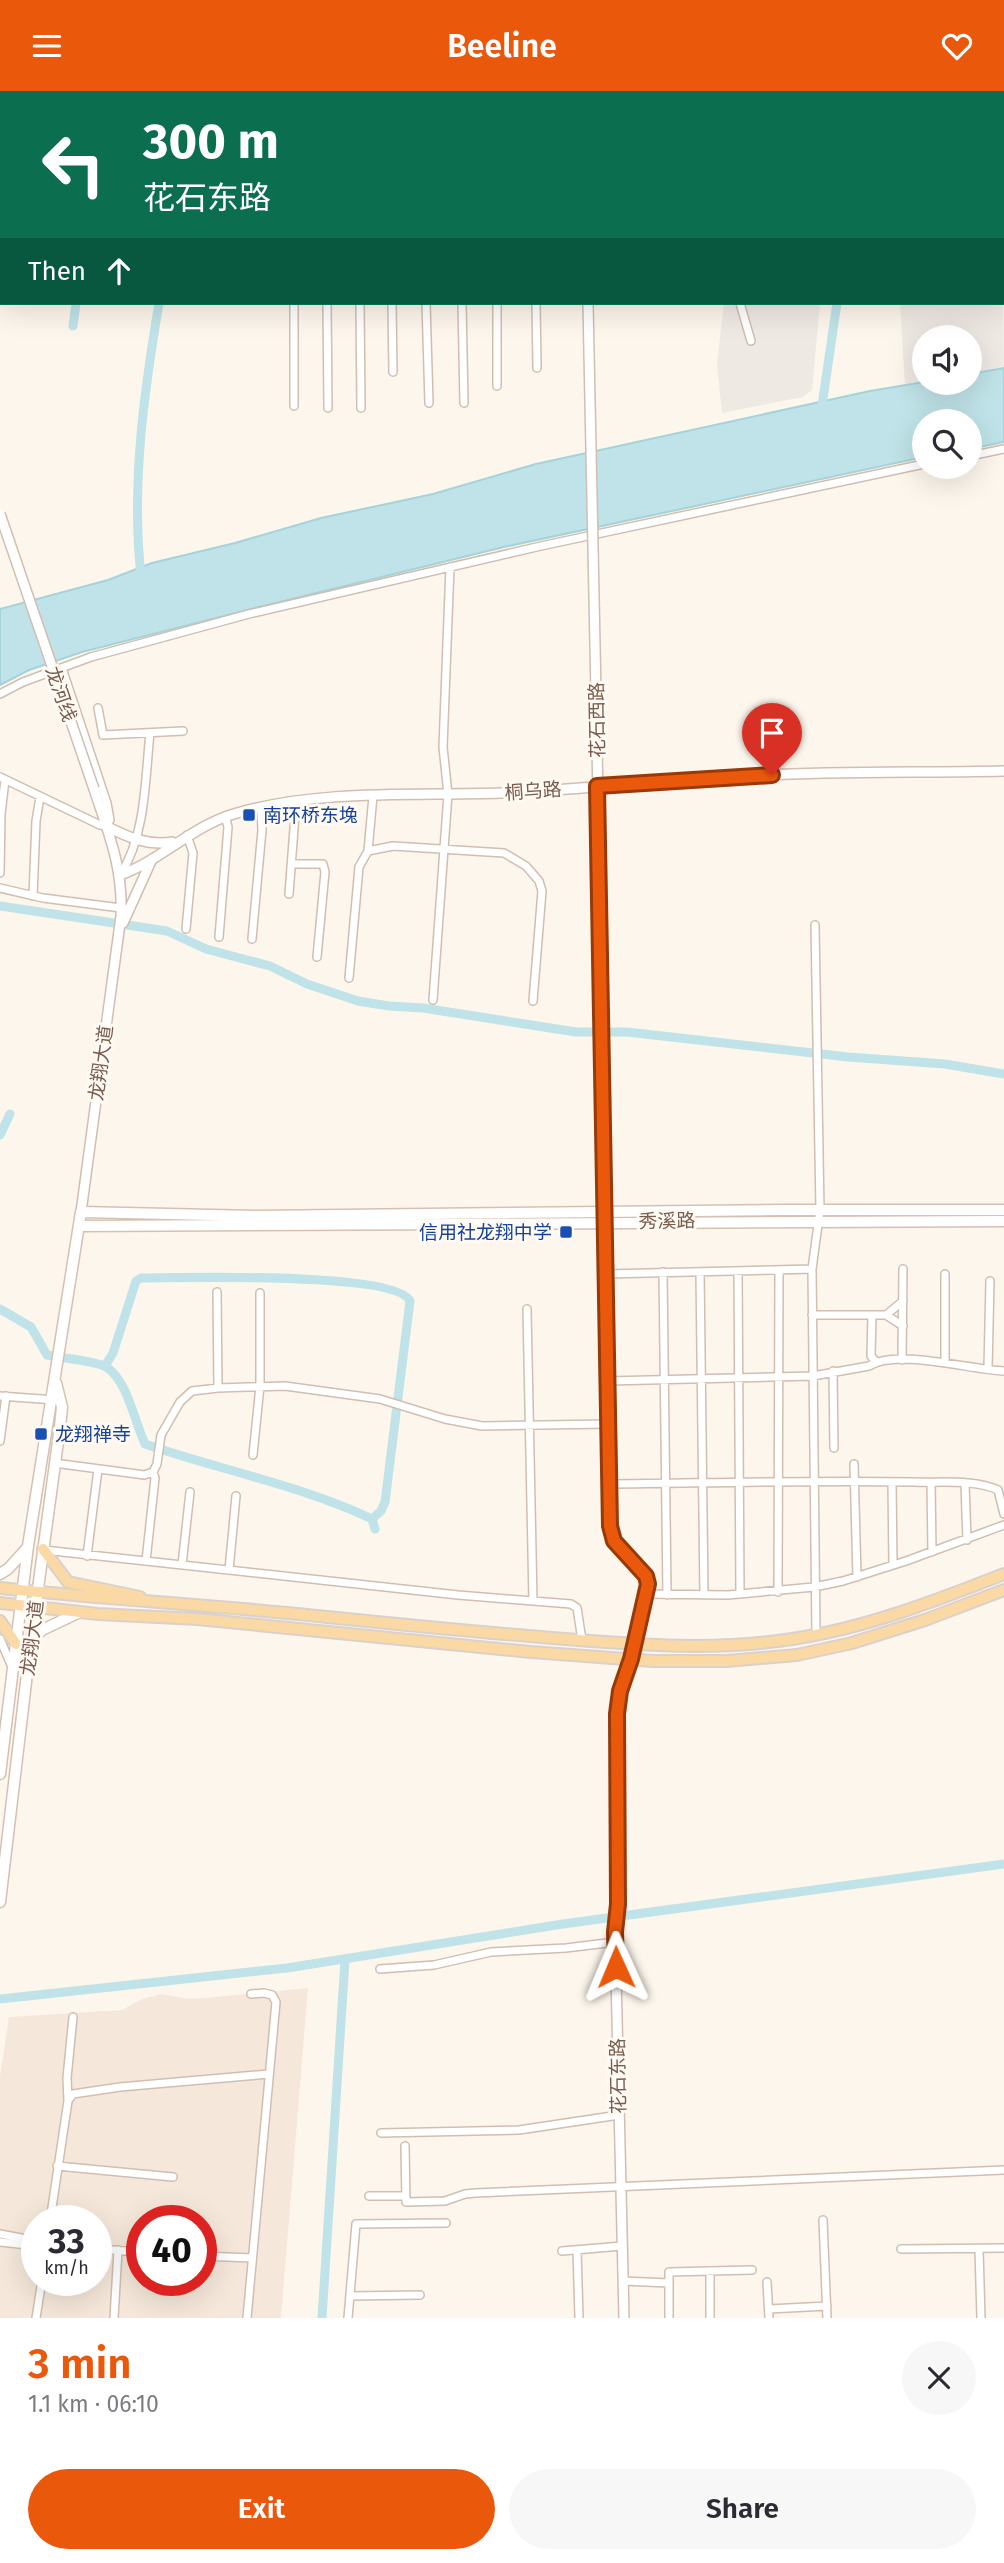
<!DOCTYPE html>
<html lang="en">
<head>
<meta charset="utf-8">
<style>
	:root { --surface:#fff; --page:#f7f7f7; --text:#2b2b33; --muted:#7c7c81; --accent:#ea580c }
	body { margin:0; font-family:"Fira Sans","Noto Sans SC",sans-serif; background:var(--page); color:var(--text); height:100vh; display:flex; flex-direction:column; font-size:26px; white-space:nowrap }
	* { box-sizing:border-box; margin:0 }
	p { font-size:23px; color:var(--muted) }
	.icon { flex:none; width:38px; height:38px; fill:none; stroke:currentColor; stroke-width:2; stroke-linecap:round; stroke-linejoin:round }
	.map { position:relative; height:2227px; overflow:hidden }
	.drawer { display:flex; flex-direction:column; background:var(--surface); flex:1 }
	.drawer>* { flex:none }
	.guide { position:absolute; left:0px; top:0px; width:1004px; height:214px; box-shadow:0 7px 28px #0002; background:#0b6e4f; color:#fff; overflow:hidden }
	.fabs { position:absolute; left:912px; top:234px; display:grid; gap:14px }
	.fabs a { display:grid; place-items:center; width:70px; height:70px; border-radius:50%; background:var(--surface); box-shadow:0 7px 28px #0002; font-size:35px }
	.speed { position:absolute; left:21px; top:2114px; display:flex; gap:14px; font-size:35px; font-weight:700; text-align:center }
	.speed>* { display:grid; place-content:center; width:91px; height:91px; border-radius:50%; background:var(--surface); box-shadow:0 7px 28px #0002; line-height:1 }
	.speed small { font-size:18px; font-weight:400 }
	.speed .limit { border:10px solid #d22; background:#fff; color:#111 }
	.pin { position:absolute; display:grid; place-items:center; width:60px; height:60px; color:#fff; margin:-72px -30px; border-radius:50% 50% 50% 0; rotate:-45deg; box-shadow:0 0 7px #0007 }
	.pin .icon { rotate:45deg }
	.me { position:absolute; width:77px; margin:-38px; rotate:359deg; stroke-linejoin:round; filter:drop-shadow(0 0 5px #0008) }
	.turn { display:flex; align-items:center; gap:24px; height:147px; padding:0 28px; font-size:32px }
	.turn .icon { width:91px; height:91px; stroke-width:2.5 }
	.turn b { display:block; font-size:49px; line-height:60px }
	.then { display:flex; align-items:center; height:66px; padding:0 28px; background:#0003; gap:14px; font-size:26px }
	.round { display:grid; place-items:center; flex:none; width:74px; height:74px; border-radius:37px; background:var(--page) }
	.overview { display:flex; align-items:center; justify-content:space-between; height:119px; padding:0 28px }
	h1 { font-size:42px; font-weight:600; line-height:52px; color:var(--accent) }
	.primary-button { display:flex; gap:14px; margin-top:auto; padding:14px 28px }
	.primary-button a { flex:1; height:80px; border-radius:42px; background:var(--accent); color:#fff; font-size:28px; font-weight:600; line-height:80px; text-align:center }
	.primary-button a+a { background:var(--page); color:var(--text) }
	header { display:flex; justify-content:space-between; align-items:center; height:91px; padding:0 28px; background:var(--accent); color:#fff; font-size:32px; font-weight:600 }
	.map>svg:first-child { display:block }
	.residential { fill:#f5e8da; fill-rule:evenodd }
	.industrial { fill:#efe9e4 }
	.water { fill:#bfe3e8; stroke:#a5d3da; stroke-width:2 }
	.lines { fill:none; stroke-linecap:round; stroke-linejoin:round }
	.canal { stroke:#bfe3e8; stroke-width:9 }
	.minor-casing { stroke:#d1beb0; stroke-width:10 }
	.tertiary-casing { stroke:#d1beb0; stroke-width:12 }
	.secondary-casing { stroke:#d6c0b0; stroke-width:13 }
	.primary-casing { stroke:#dad1cd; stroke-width:14 }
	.minor { stroke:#fff; stroke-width:7 }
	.tertiary { stroke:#fff; stroke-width:9 }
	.secondary { stroke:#fff; stroke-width:10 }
	.primary { stroke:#fbd9a5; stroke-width:10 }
	.tertiary-bridge-casing { stroke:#d1beb0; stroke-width:12; stroke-linecap:butt }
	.tertiary-bridge { stroke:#fff; stroke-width:9 }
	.route-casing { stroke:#983908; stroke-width:18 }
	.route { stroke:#ea580c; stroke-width:12 }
	.transit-dot { fill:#1a4fb4; stroke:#fffaf3; stroke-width:2.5 }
	.labels { text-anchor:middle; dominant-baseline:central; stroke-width:6; stroke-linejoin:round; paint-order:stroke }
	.street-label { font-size:19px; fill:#7a5c4d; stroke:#fffaf3 }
	.transit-label { font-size:19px; fill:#164399; stroke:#fffaf3; text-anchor:start }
</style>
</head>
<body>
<header><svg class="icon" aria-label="menu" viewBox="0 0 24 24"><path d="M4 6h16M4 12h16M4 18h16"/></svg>Beeline<svg class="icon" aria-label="heart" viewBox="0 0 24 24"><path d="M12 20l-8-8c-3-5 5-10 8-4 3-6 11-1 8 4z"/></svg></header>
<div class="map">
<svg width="1004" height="2227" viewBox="0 0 1004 2227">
	<rect width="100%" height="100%" fill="#fdf6ec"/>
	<path class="residential" d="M308 1897 281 2227H0V1985L9 1926 122 1919 142 1908 162 1903 188 1908 204 1907ZM37 2130H96V2189H37ZM142 2130H201V2189H142Z"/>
	<path class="industrial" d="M1003 173 1004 277 970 283V247H924V291L905 295 900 212H1003Z
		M724 212H820L812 299 803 306 722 322 717 273Z"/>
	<path class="water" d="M1004 277V351L970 358V331H924V366L504 456 259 516 82 561 29 579 0 594V518L108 489 152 472 235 452 321 427 433 403 536 373 870 300 924 291 970 292V283Z"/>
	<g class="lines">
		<path class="canal" d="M198 2V0
			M872 2V0
			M1003 50H1004
			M73 235 76 212
			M821 321 837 212
			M141 485C131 394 144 301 159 212
			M0 815 167 840 206 858 270 875 307 893 358 910 389 915 423 917 576 941H627L848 966 945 973 1004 983
			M0 1044 10 1023
			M0 1218 31 1236 47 1264C60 1267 97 1270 106 1276 127 1288 135 1332 145 1353 220 1379 300 1394 372 1428L375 1438
			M105 1275 113 1262 136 1190 141 1187C180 1187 396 1180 410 1210L385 1411 381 1420 372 1428
			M0 1908 287 1877 563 1833 1004 1773
			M322 2227 345 1869"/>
		<g class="minor-casing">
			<path id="minor" d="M15 0V2
				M49 0V2
				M287 0V2
				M322 0V2
				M355 0 356 2
				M391 0V2
				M420 0V2
				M459 0V2
				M496 0V2
				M732 0V2
				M766 0V2
				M802 0V2
				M260 2 267 0
				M0 132H2
				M1003 170 1004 169
				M294 212V315
				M327 212 328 317
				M360 212 361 317
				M392 212 393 281
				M426 212 429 312
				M462 212 464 312
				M497 212V295
				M536 212 537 277
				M740 212 751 250
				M970 365 1004 358
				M0 603 23 591 91 566 249 523 541 455 924 373
				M98 617 103 644 183 640
				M0 686 100 734 106 735 110 729 107 712 62 577
				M368 760 373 705
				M292 773H323L325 781 317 866
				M0 782 1 723 5 689
				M121 783C146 742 145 689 150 642
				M0 797 43 807 121 817
				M289 803 296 711
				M33 805 36 730 40 706
				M815 834 820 1119 812 1178 816 1544
				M186 838 193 762 187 744
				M219 846 228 736 225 725
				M252 848 262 739 261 716
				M349 887 359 776 368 760 393 755 504 762 526 775 539 790 542 800 533 910
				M433 909 448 703 443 656 450 476
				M738 1180 740 1503
				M663 1181 667 1504
				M700 1181 704 1504
				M606 1183 812 1178
				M217 1201 218 1297
				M527 1218 533 1510
				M812 1224H886L903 1235
				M872 1224 871 1265 876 1271
				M886 1224 903 1210
				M902 1269 903 1178
				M945 1272V1183
				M988 1278 990 1190
				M833 1280 834 1357
				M608 1290 813 1285 869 1275C897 1257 971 1279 1004 1280
				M0 1305 55 1309
				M0 1350 6 1305
				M253 1364 260 1295V1202
				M54 1372 137 1383 144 1384 153 1381 157 1373 161 1344 180 1311 192 1300 218 1297 285 1295 380 1308 445 1328 482 1335 609 1333
				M854 1373 857 1486
				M892 1391 893 1474
				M931 1392 932 1461
				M610 1393C711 1392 812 1389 914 1391 939 1392 975 1388 998 1399L1004 1423
				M965 1393 967 1449
				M44 1459 458 1504 571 1513 577 1517 582 1549
				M87 1465 98 1378
				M146 1470 155 1387 153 1381
				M182 1474 190 1401
				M229 1479 236 1405
				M778 1501 779 1179
				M646 1503 728 1504 814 1496 843 1490 906 1470 1004 1434
				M0 1548 12 1576
				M380 1878 434 1874 491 1861 566 1857 615 1851
				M68 2010 67 1987 73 1926
				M381 2042 519 2039 619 2024
				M405 2055 406 2111 445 2110 465 2103 476 2102 1004 2079
				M57 2075 173 2086
				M369 2105H406
				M823 2129 827 2227
				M50 2130 68 2010 73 2003 120 1996 269 1983
				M0 2143 37 2150
				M0 2151 37 2155
				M96 2158 142 2161
				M901 2158 1004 2157
				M979 2158 981 2227
				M577 2159 579 2226
				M562 2160 622 2155
				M201 2165 252 2167
				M710 2180V2227
				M623 2190 669 2192
				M767 2191 769 2227
				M350 2205 420 2204
				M769 2218 827 2215
				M36 2227 42 2189
				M114 2227 118 2159
				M247 2227 276 1911 272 1904 264 1902 251 1903
				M348 2227 356 2133 446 2132
				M669 2227V2181L752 2179"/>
		</g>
		<g class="tertiary-casing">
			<path id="tertiary" d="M583 0V2
				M597 652 610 1435 614 1450 646 1485 648 1493 631 1568 620 1600 617 1623 618 1813 615 1841 624 2227
				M106 735C127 746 148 755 172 751
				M120 784C162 769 193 734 237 722 322 698 414 705 501 702 582 699 663 689 744 685 831 680 917 682 1004 680
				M123 832 152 768
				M81 1121 121 825C123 776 109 744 94 698"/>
		</g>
		<g class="secondary-casing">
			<path id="secondary" d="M79 1135 1004 1130
				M0 1483 8 1478 28 1456
				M32 1549 42 1539 80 1521
				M0 1683 28 1455 81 1121 257 1125 778 1119H1004
				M0 1811 31 1549 60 1336 62 1316 56 1292"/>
		</g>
		<g class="primary-casing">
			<path id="primary" d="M43 1458 68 1491 140 1506
				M0 1497C109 1509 218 1514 327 1526 406 1534 485 1542 565 1548 641 1554 716 1560 792 1548 866 1537 935 1510 1004 1483
				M0 1512 98 1523 197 1528 531 1561 653 1570H727L797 1564 852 1552 925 1529 1004 1499
				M0 1530 16 1553"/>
		</g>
		<use href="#minor" class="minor"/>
		<use href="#tertiary" class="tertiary"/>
		<use href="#secondary" class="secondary"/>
		<use href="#primary" class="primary"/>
		<g class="tertiary-bridge-casing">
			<path id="tertiary-bridge" d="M588 212 597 652
				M0 423 94 698"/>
		</g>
		<use href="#tertiary-bridge" class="tertiary-bridge"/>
	</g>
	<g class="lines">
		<g class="route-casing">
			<path id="route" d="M616 1876 615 1841 618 1813 617 1623 620 1600 631 1568 648 1493 646 1485 614 1450 610 1435 597 695 772 684"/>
		</g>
		<use href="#route" class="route"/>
	</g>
	<g class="transit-dot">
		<rect x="242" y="717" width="14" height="14" rx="3.5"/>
		<rect x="559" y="1134" width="14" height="14" rx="3.5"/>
		<rect x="34" y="1336" width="14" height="14" rx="3.5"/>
	</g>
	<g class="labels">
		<g class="street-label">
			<text transform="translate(61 603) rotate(71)">龙河线</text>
			<text transform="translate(597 629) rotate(-91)">花石西路</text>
			<text transform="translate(533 700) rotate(-4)">桐乌路</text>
			<text transform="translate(101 972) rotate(-82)">龙翔大道</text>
			<text transform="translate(667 1130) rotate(-1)">秀溪路</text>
			<text transform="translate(32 1547) rotate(-83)">龙翔大道</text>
			<text transform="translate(618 1985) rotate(-91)">花石东路</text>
		</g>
		<g class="transit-label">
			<text x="263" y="724">南环桥东堍</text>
			<text x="552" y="1141" text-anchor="end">信用社龙翔中学</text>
			<text x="55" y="1343">龙翔禅寺</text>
		</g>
	</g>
</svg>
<div class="fabs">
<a><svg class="icon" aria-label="sound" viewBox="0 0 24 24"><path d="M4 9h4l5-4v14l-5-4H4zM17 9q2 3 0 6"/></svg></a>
<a><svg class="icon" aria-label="search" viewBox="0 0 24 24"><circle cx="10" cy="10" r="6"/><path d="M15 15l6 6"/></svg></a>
</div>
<div class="speed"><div>33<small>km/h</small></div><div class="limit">40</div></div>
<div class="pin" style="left:772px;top:684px;background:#d93025"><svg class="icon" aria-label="arrive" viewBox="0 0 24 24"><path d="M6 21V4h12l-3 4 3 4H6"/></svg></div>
<svg class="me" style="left:616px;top:1876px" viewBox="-20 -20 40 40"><path d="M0-17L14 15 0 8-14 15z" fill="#ea580c" stroke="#fff" stroke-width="4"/></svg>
<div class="guide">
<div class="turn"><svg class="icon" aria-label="left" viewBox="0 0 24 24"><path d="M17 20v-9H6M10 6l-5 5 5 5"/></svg><div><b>300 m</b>花石东路</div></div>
<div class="then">Then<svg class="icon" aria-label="ahead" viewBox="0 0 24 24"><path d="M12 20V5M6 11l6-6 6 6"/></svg></div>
</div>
</div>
<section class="drawer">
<div class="overview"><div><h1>3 min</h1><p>1.1 km · 06:10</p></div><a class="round"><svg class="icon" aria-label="close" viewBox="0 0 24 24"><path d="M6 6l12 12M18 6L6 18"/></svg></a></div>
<div class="primary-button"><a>Exit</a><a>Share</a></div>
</section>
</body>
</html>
